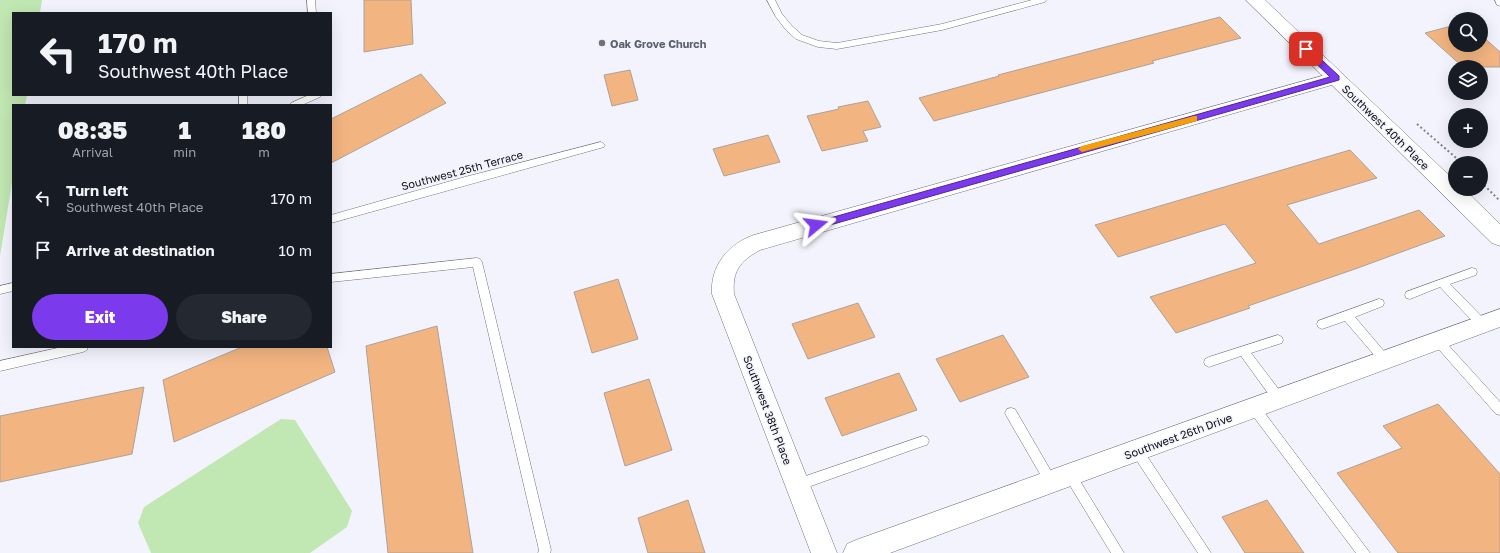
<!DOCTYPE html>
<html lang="en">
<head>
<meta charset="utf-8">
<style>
	:root { --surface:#171b24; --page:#242831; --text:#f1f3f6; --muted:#9ea1a6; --accent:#7c3aed }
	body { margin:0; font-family:"Golos Text",sans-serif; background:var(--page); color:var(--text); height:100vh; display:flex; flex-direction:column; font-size:15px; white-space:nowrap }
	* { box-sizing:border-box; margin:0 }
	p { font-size:13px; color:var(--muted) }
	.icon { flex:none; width:22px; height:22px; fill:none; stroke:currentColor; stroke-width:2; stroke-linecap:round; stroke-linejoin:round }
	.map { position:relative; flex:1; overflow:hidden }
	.sheet { position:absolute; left:12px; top:104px; width:320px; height:244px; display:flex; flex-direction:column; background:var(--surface); border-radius:0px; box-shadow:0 4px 16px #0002 }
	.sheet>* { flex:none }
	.banner { position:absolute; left:12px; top:12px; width:320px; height:84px; border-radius:0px; box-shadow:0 4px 16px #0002; background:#171b24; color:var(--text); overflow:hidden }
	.fabs { position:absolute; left:1448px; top:12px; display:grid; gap:8px }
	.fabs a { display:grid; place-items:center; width:40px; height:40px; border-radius:50%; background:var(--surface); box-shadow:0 4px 16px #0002; font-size:20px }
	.pin { position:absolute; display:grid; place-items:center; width:34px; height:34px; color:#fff; margin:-17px; border-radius:8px; box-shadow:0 2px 6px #0006 }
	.me { position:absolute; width:44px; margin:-22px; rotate:74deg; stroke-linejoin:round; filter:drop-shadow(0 0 3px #0008) }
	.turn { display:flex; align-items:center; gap:14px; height:84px; padding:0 20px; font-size:18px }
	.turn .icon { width:52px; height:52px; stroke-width:2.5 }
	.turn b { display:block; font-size:28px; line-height:34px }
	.eta { display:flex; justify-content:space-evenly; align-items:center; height:68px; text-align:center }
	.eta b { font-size:24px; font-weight:800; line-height:28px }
	.cta { display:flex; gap:8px; margin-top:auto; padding:8px 20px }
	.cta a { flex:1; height:46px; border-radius:24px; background:var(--accent); color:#fff; font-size:16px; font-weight:800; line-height:46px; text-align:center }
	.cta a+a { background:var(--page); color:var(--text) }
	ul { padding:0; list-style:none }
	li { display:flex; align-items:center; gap:12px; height:52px; padding:0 20px }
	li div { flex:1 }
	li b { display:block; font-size:15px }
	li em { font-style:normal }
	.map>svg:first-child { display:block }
	.green { fill:#c1e7b2 }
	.building { fill:#f2b480; stroke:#aba29b }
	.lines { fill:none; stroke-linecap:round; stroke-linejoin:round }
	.lane-casing { stroke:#72727b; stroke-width:1 }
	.street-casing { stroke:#72727b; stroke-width:1 }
	.secondary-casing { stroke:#72727b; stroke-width:1 }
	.path { stroke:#828289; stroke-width:2; stroke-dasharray:2 2.5; stroke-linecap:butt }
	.lane { fill:#fff; fill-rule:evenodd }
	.street { fill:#fff; fill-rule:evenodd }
	.secondary { fill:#fff; fill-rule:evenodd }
	.route { fill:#7c3aed; stroke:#51269a }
	.slow { fill:#f59e0b }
	.worship-dot { fill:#6b7280; stroke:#f3f3fe; stroke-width:1.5 }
	.labels { text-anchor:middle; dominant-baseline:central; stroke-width:3; stroke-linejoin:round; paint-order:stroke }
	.worship-label { font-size:11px; font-weight:bold; fill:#5b616d; stroke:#f3f3fe; text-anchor:start }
	.street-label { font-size:11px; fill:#0e0e11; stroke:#f3f3fe }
</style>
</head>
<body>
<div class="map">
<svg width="1500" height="553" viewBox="0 0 1500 553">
	<rect width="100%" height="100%" fill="#f3f3fe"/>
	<path class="green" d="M0 0H42L40 13H13V95H27L25 105H13V177L0 256Z
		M281 419 295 420 352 511 347 527 310 553H151L138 523 144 507Z"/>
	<path class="building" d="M364 0H411L413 44 364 52Z
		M1220 17 1241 38 1152 61 1154 63 934 121 919 98 999 76 998 75Z
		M1455 25V45H1481V35L1500 52V67H1463L1425 33Z
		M630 70 638 100 612 106 604 75Z
		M421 74 446 103 331 163V119Z
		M868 101 881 127 863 131 868 141 822 151 807 116 839 109 838 107Z
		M768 135 780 162 724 176 713 149Z
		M1350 150 1377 178 1287 205 1319 244 1419 210 1445 236 1355 269 1248 306 1250 308 1176 333 1150 297 1256 263 1225 224 1118 257 1095 225Z
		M618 279 638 339 592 353 574 292Z
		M858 303 875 337 808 359 792 324Z
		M437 326 473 553H388L366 346Z
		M1003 335 1029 377 960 402 936 359Z
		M242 347H327L335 372 174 442 163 380Z
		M899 373 917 410 842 436 825 398Z
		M649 379 672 450 625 466 604 393Z
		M144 387 132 454 0 482V416Z
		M1438 404 1500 474V553H1398L1337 473 1402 448 1383 426Z
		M688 500 705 553H648L638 518Z
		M1267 500 1304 553H1245L1222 517Z"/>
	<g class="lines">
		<g class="lane-casing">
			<path id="lane" d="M307 0H315L316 13H308Z
				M767 0H775L782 14 792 26 802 35 819 41 837 43 942 24 1032 0H1046L1045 2 942 30 837 49 818 47 796 39 786 30 776 17Z
				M1495 0H1500V6L1497 5Z
				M239 95H247V105H239Z
				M309 95H321L320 97 302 105H290L291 103Z
				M601 142 605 145 604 147 331 223V215L465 177Z
				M477 258 480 259 482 262 551 550 550 553H538L539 550 473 267 331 282V274Z
				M1472 268 1476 269 1477 272 1476 275 1450 284 1487 322 1488 325 1487 328 1483 330 1479 328 1440 287 1410 299 1406 298 1405 295 1406 292Z
				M13 283V291L0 294V286Z
				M1379 299 1383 300 1384 303 1383 306 1355 317 1389 357 1390 360 1389 363 1385 365 1381 363 1345 321 1322 329 1318 327 1317 324 1318 321Z
				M1278 335 1282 337 1283 340 1282 343 1251 353 1283 395 1284 399 1283 403 1279 404 1275 403 1241 356 1209 367 1205 365 1204 362 1205 359 1209 357Z
				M1438 336 1442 338 1500 402V415L1496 414 1434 344 1433 341 1434 338Z
				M62 347H88L87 350 83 352 0 371V361Z
				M1254 403 1258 404 1370 553H1356L1250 412 1248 408 1250 404Z
				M1011 408 1015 409 1055 478 1057 482 1055 486 1051 488 1047 486 1007 417 1005 413 1007 409Z
				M923 436 927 437 929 441 927 445 923 446 797 491 793 489 791 485 793 481 797 479Z
				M1137 446 1141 447 1211 553H1198L1133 455 1131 451 1133 447Z
				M1070 469 1074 471 1124 553H1111L1066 479 1064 475 1066 471Z"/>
		</g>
		<g class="street-casing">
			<path id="street" d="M1336 72 1342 74 1345 78 1342 82 760 250C740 261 732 271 734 294L837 553H811L712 294C710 266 728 244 754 235Z
				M1500 309V327L890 553H843L847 544 856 540Z"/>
		</g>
		<g class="secondary-casing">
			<path id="secondary" d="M1246 0H1265L1455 181V189H1464L1500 224V246L1492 243Z"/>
		</g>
		<path class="path" d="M1417 124 1462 163
			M1481 182 1500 201"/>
		<use href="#lane" class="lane"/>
		<use href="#street" class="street"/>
		<use href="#secondary" class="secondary"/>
	</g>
	<path class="route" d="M1306 46 1308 47 1339 76V80L816 229 811 225 816 222 1330 77 1303 51V47Z"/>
	<path class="slow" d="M1194 116H1197V121L1082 152 1078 149 1082 146Z"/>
	<circle class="worship-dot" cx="602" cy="43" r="4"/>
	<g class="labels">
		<g class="worship-label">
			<text x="610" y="43">Oak Grove Church</text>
		</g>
		<g class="street-label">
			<text transform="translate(1386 127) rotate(44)">Southwest 40th Place</text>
			<text transform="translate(462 170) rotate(-15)">Southwest 25th Terrace</text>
			<text transform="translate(768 410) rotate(69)">Southwest 38th Place</text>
			<text transform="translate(1178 436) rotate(-20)">Southwest 26th Drive</text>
		</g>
	</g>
</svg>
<div class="fabs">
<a><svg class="icon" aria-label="search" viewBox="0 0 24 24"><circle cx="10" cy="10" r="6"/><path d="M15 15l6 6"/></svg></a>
<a><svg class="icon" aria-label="layers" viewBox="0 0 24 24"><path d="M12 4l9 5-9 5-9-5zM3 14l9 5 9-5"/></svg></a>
<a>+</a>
<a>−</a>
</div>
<div class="pin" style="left:1306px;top:49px;background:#d93025"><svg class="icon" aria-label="arrive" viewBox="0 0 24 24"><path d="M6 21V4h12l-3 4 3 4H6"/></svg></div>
<svg class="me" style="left:816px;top:225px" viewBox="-20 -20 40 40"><path d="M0-17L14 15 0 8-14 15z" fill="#7c3aed" stroke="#fff" stroke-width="4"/></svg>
<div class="banner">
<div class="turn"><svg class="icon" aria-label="left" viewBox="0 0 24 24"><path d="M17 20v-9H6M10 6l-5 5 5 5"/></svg><div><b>170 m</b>Southwest 40th Place</div></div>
</div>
<section class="sheet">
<div class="eta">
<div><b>08:35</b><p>Arrival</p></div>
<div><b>1</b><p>min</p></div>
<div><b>180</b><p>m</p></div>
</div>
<ul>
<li><svg class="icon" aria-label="left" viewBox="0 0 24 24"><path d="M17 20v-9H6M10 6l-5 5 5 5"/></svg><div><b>Turn left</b><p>Southwest 40th Place</p></div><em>170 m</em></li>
<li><svg class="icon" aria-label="arrive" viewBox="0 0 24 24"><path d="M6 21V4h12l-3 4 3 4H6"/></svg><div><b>Arrive at destination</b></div><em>10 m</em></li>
</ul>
<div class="cta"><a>Exit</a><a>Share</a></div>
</section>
</div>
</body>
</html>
